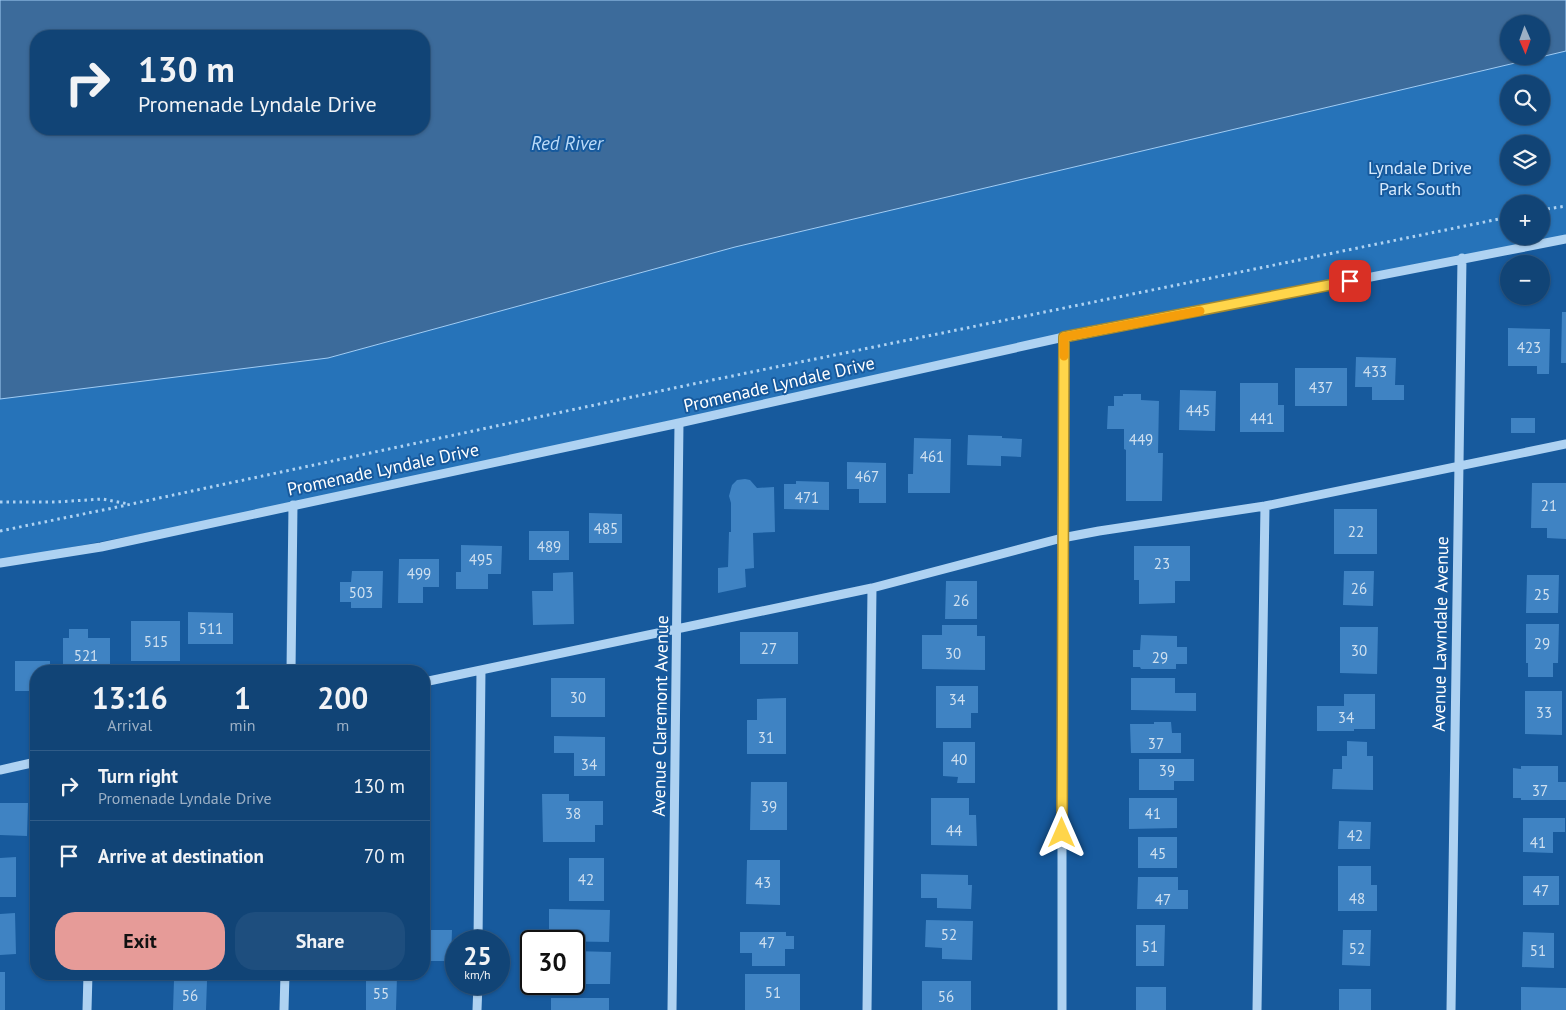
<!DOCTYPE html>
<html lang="en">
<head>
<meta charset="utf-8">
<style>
	:root { --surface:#114476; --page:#1e4e7e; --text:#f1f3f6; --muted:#9cb0c5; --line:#305c88; --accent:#e69b98 }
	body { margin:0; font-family:"PT Sans",sans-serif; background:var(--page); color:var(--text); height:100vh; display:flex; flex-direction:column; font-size:19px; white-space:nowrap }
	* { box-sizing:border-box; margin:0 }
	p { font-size:16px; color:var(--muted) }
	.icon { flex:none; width:28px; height:28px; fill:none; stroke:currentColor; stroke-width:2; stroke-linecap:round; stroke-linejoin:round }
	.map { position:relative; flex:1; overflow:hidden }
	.details { position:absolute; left:30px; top:665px; width:400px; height:315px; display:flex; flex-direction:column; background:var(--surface); border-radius:20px; box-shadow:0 1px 4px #0004,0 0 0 1px var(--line) }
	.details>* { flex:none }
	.banner { position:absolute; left:30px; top:30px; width:400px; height:105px; border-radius:20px; box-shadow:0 1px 4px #0004,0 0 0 1px var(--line); background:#114476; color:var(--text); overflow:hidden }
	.needle { width:32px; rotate:178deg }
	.fabs { position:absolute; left:1500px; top:15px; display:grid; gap:10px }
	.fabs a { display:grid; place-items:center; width:50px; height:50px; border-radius:50%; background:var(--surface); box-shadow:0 1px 4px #0004,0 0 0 1px var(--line); font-size:25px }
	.speed { position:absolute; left:445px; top:930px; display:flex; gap:10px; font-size:25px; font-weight:700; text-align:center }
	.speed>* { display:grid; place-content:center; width:65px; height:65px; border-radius:50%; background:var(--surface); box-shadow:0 1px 4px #0004,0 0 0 1px var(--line); line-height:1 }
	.speed small { font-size:12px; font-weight:400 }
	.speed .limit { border:2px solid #111; border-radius:8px; background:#fff; color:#111 }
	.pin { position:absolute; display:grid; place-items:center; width:42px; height:42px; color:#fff; margin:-21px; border-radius:10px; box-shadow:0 2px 8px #0006 }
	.me { position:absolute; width:55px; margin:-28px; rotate:0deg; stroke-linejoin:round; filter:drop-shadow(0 0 4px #0008) }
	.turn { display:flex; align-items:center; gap:18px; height:105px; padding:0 25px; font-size:22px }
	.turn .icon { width:65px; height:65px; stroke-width:2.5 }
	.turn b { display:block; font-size:35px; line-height:42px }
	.eta { display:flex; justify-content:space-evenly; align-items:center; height:85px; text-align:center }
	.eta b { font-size:30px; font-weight:700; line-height:35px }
	.primary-button { display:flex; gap:10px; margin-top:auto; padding:10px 25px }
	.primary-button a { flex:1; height:58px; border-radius:20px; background:var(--accent); color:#111; font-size:20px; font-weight:700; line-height:58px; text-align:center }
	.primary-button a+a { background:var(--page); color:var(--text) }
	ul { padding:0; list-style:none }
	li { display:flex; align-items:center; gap:15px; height:70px; padding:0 25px; border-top:1px solid var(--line) }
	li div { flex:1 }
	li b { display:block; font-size:19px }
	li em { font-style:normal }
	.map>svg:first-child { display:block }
	.green { fill:#2673b9; fill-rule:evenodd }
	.water { fill:#3c6b9b; stroke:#a1cdf5; fill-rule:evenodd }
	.building { fill:#3f83c3 }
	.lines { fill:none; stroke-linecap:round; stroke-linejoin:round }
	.path { stroke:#aed2f2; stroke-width:3; stroke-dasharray:2.5 4; stroke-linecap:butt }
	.minor { stroke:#aed2f2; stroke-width:9 }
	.route-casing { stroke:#a68a30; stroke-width:12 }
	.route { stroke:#ffd54a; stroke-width:9 }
	.slow { stroke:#f59e0b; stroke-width:9 }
	.labels { text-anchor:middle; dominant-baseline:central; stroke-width:4; stroke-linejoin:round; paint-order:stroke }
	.number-label { font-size:15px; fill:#cfe0f0 }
	.park-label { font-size:18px; fill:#d6eafd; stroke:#175a9d }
	.street-label { font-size:18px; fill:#fff; stroke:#175a9d }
	.water-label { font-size:19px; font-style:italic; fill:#bbdbf9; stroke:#175a9d }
</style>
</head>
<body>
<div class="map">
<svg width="1566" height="1010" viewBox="0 0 1566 1010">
	<rect width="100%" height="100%" fill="#175a9d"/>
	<path class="green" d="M1566 51V237L1106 330 293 505 0 561V399L328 358 735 247ZM1509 84H1541V116H1509ZM1509 144H1541V176H1509ZM1509 204H1541V236H1509Z"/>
	<path class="water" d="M0 0H1566V51L735 247 328 358 0 399ZM1509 24H1541V56H1509ZM36 36H424V129H36Z"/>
	<path class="building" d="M1562 312H1566V363H1561Z
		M1508 328 1550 329 1549 374H1537V366H1508Z
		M1356 357 1396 358 1395 385H1404V400H1372V387H1355Z
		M1295 368H1347V406H1295Z
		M1240 383H1278V405H1284V432H1240Z
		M1180 390 1216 391 1215 431 1179 430Z
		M1123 394H1141V400L1159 401 1158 453H1163L1162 501H1126V450L1124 449V429H1107L1108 406H1114V396H1123Z
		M1511 418H1535V433H1511Z
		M968 435 1002 436V438L1022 439 1021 457 1001 456V466L967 465Z
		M914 438 951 439 950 493H908V474H913Z
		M847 462 886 463V503H859V489H847Z
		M745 479 750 480 757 488 774 487 775 532 753 533 754 568 745 569 746 587 718 593V568L728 567 729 532H731V503L729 496 732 485 737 480Z
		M796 481 829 482V510L784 509V484H796Z
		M1532 483H1566V539L1547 538V528H1531Z
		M1334 509H1377V554H1334Z
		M589 513 622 514V543H589Z
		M529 531H569V560H529Z
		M461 545 502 546 501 574H488V589H456V572H461Z
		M1134 546H1190V581H1175V603L1139 604V580H1134Z
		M399 559H439V587H423V603H398Z
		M352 571H383L382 608H351V602H340V582H351Z
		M1344 571H1374L1373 606 1343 605Z
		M573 572 574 624 533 625 532 591H553V573Z
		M1527 575H1559L1558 613H1526Z
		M946 581H977V619H945Z
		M188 612 233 613V644H188Z
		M131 621H180V661H131Z
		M1526 624H1559L1558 663H1553V677H1528V663H1526Z
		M942 625H977V636H985V670L922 669V635H942Z
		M1340 627H1378L1377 674 1340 673Z
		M69 629H88V638H110V671H63V638H69Z
		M740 632H798V664H740Z
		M1141 635 1177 636V647H1187V664H1176V669H1141L1140 667H1133V650H1140Z
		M15 661H50V671H36V691H15Z
		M551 678H605V717H551Z
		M1131 678H1175V693H1196V711L1131 710Z
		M936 686H978V713H971V728H936Z
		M1525 691H1562V735L1525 734Z
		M1344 694H1375V729H1354V731H1317V706H1344Z
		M786 698V754H747V720H757V699Z
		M1154 722H1171L1172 733H1181V753H1131L1130 724H1154Z
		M554 736 605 737V776H574V753H554Z
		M1347 741 1367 742V756H1373V790L1332 789 1333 769H1342V756H1347Z
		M943 742H975V783H957L958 777 943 776Z
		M1139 759H1194V781H1174V790H1139Z
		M1521 766H1558V782H1566V800H1521V798H1513V768L1521 769Z
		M751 782H787V830H750Z
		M542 794H569V801H603V825H595V842H543Z
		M931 798H969V815H976L977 846 931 845Z
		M1129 798H1177V828L1129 829Z
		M0 803H28L27 836 0 835Z
		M1523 818H1565V832H1553V853L1523 852Z
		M1339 821 1371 822 1370 849H1338Z
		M1138 837H1177V868H1138Z
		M16 857V897H0V858Z
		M569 858H604V901H569Z
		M747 860H780V905L746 904Z
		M1338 866H1371V885H1377V911H1338Z
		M921 874 968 875V885H972L971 909 937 908V898H921Z
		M1523 876H1559V905H1523Z
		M1138 877H1178V890H1188V909H1137Z
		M549 909 610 910 609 942 549 941Z
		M15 913 16 954 0 955V914Z
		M926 920 973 921 972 960 942 959V948L925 947Z
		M1136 925H1165L1164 966H1136Z
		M424 930H452L451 961H424Z
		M1343 930H1371L1370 966 1342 965Z
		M740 932H786V936H794V949H785V966H752V953H740Z
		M1523 932 1554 933V968L1522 967Z
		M574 951 611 952 610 984H574Z
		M0 972H5V1010H0Z
		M745 974H800V1010H745Z
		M366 975 397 976 396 1010H366Z
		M174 980 207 981 206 1010H173Z
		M922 981H971V1010H922Z
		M1136 987H1166V1010H1136Z
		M1521 987 1566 988V1010H1521Z
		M1339 989H1371V1010H1339Z
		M551 998H609V1010H551Z"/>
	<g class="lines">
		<path class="path" d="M1541 210 1566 206
			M0 502H56L102 499 129 504
			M0 531 108 509 693 384 1509 217"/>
		<path class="minor" d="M0 563 101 547 679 423 1064 337 1566 239
			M291 671 293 505
			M424 682 872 588 1062 538 1099 531 1265 506 1566 444
			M0 770 36 762
			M478 941 481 670
			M87 1010 88 974
			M284 1010 285 974
			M477 1010 478 984
			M672 1010 679 423
			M867 1010 872 588
			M1062 1010V538L1064 337
			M1257 1010 1265 506
			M1451 1010 1462 258"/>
	</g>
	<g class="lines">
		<g class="route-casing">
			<path id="route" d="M1062 833 1064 337 1350 281"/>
		</g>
		<use href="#route" class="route"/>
		<path class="slow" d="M1064 356V337L1200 311"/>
	</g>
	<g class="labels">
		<g class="number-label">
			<text x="1529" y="347">423</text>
			<text x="1375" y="371">433</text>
			<text x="1321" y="387">437</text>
			<text x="1198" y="410">445</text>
			<text x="1262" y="418">441</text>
			<text x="1141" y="439">449</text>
			<text x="932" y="456">461</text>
			<text x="867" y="476">467</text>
			<text x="807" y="497">471</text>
			<text x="1549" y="505">21</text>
			<text x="606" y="528">485</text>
			<text x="1356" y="531">22</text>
			<text x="549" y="546">489</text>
			<text x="481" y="559">495</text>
			<text x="1162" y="563">23</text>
			<text x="419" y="573">499</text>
			<text x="1359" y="588">26</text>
			<text x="361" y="592">503</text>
			<text x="1542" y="594">25</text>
			<text x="961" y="600">26</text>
			<text x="211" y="628">511</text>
			<text x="156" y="641">515</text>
			<text x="1542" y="643">29</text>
			<text x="769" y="648">27</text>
			<text x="1359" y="650">30</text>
			<text x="953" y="653">30</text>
			<text x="86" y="655">521</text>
			<text x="1160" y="657">29</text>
			<text x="578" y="697">30</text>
			<text x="957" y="699">34</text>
			<text x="1544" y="712">33</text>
			<text x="1346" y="717">34</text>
			<text x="766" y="737">31</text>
			<text x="1156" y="743">37</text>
			<text x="959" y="759">40</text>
			<text x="589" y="764">34</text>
			<text x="1167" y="770">39</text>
			<text x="1540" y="790">37</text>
			<text x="769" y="806">39</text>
			<text x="573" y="813">38</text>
			<text x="1153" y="813">41</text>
			<text x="954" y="830">44</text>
			<text x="1355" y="835">42</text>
			<text x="1538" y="842">41</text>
			<text x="1158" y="853">45</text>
			<text x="586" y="879">42</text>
			<text x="763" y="882">43</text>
			<text x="1541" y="890">47</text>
			<text x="1357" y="898">48</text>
			<text x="1163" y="899">47</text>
			<text x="949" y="934">52</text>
			<text x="767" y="942">47</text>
			<text x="1150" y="946">51</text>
			<text x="1357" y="948">52</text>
			<text x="1538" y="950">51</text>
			<text x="773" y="992">51</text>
			<text x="381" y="993">55</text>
			<text x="190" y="995">56</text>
			<text x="946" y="996">56</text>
		</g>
		<g class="park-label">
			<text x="1420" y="167">Lyndale Drive<tspan x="1420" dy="21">Park South</tspan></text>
		</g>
		<g class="street-label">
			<text transform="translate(779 384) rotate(-13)">Promenade Lyndale Drive</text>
			<text transform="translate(383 469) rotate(-12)">Promenade Lyndale Drive</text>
			<text transform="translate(1440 634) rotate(-89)">Avenue Lawndale Avenue</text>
			<text transform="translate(660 716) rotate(-89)">Avenue Claremont Avenue</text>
		</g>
		<g class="water-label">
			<text x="567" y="143">Red River</text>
		</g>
	</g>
</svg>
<div class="fabs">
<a><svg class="needle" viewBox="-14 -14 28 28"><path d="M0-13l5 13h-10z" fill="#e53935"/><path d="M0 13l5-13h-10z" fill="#9cb0c5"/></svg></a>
<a><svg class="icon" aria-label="search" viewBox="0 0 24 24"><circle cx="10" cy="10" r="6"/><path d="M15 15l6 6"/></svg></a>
<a><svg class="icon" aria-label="layers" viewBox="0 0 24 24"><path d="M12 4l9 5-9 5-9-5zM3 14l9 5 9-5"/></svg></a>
<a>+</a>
<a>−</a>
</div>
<div class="speed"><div>25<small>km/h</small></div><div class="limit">30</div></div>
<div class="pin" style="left:1350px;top:281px;background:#d93025"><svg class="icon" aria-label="arrive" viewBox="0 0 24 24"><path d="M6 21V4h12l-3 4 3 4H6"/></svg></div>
<svg class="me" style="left:1062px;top:833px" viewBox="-20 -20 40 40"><path d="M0-17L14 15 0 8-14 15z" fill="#ffd54a" stroke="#fff" stroke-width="4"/></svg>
<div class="banner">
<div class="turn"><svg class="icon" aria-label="right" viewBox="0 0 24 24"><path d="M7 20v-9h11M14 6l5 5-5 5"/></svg><div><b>130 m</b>Promenade Lyndale Drive</div></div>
</div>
<section class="details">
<div class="eta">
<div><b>13:16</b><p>Arrival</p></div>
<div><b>1</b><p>min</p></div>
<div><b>200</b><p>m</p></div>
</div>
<ul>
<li><svg class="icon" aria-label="right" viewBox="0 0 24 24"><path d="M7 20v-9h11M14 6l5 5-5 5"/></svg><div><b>Turn right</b><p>Promenade Lyndale Drive</p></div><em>130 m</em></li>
<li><svg class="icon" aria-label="arrive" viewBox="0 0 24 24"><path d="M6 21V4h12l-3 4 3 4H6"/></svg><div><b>Arrive at destination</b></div><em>70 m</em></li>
</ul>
<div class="primary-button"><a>Exit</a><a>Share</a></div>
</section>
</div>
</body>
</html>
